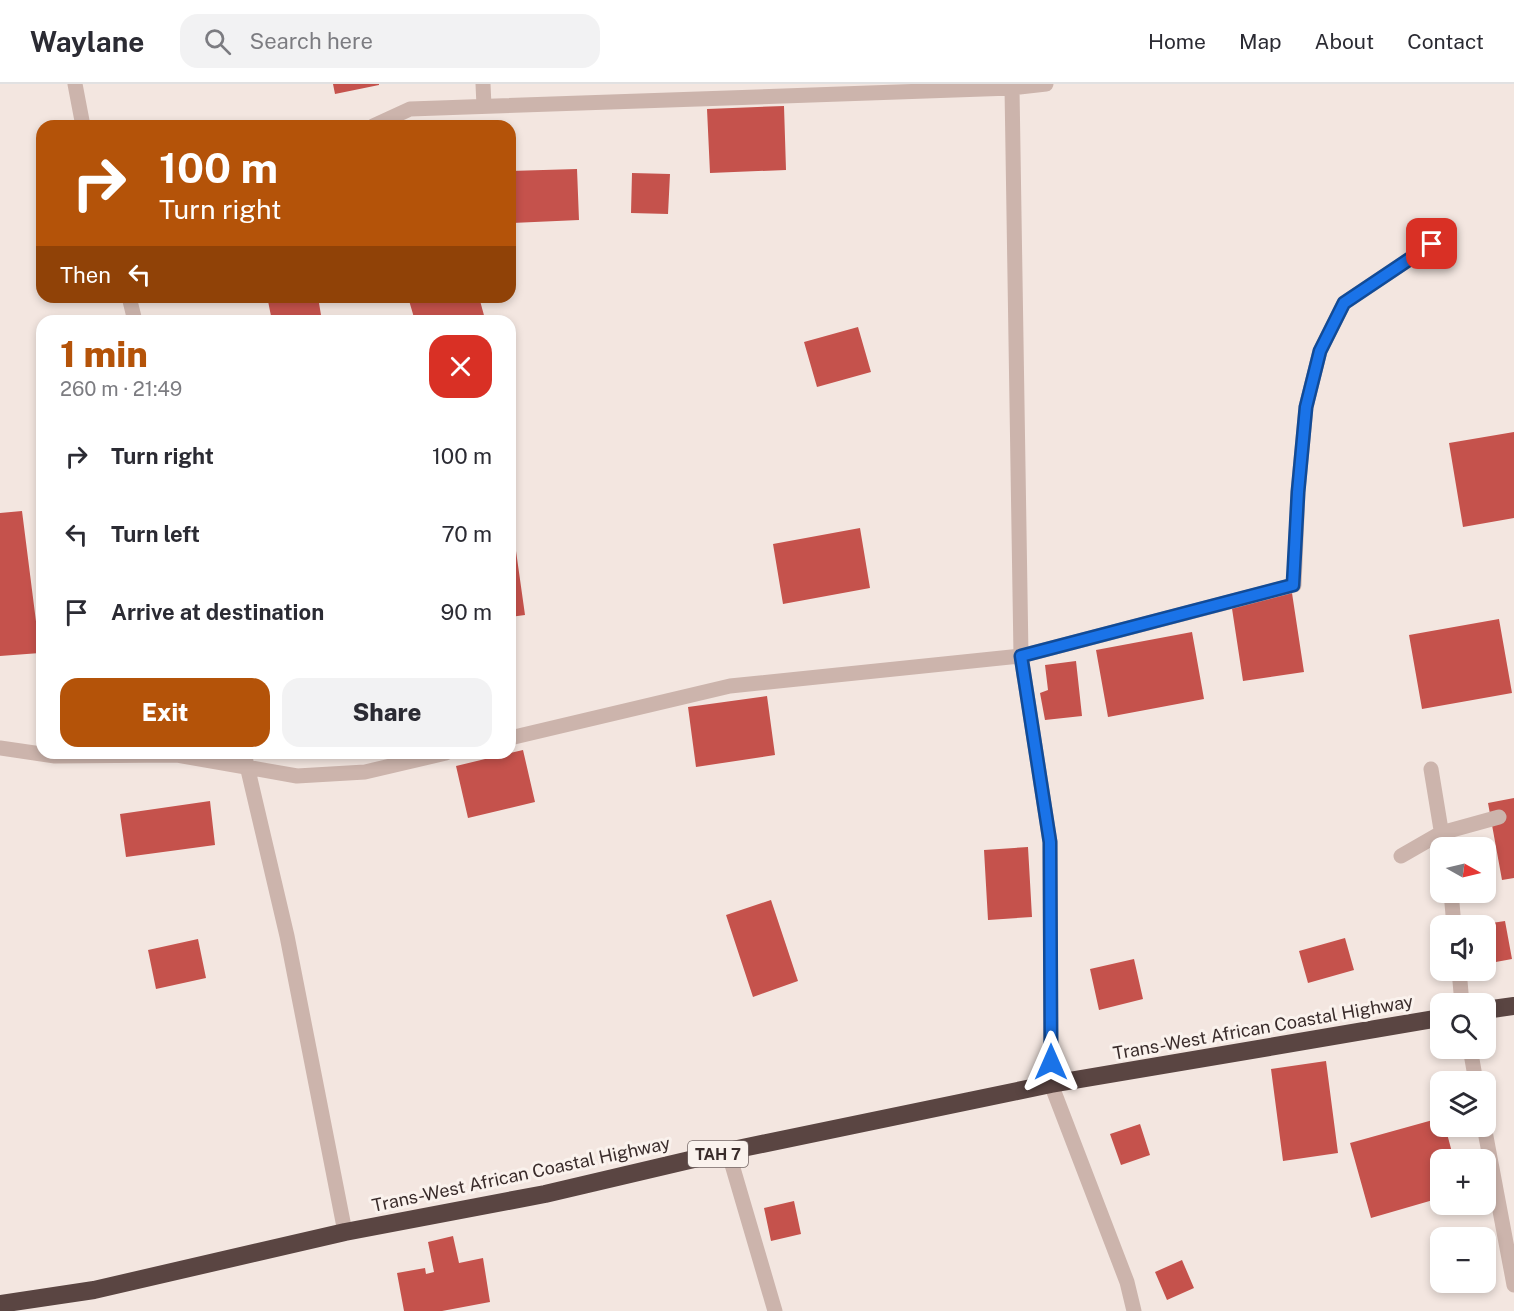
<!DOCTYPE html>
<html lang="en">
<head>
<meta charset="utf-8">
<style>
	:root { --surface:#fff; --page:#f2f2f3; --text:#2b2b33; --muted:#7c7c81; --line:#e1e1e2; --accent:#b45309 }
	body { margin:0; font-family:"Public Sans",sans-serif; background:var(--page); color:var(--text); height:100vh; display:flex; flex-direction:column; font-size:22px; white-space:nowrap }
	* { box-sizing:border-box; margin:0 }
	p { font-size:20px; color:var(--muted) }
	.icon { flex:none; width:33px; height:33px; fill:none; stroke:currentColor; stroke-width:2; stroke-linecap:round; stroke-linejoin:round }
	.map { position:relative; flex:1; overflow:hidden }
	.sheet { position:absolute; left:36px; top:231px; width:480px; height:444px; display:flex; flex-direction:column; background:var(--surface); border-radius:18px; box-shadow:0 3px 9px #0003 }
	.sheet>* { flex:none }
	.guide { position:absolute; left:36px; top:36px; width:480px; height:183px; border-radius:18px; box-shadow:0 3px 9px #0003; background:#b45309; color:#fff; overflow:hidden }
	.needle { width:39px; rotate:98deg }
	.controls { position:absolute; left:1430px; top:753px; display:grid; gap:12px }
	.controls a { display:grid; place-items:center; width:66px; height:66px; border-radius:12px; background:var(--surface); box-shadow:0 3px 9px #0003; font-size:30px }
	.pin { position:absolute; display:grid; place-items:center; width:51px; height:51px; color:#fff; margin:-26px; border-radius:12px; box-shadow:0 3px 9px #0006 }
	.me { position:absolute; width:66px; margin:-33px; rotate:0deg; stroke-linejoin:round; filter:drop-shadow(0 0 4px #0008) }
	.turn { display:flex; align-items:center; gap:21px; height:126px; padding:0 24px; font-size:27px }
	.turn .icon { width:78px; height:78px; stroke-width:2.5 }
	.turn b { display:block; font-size:42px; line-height:51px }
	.then { display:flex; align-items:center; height:57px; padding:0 24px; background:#0003; gap:12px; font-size:22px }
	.round { display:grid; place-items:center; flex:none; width:63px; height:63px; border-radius:18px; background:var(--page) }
	.head { display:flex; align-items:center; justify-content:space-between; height:102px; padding:0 24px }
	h1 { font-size:36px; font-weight:800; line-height:45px; color:var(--accent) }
	.cta { display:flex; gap:12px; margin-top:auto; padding:12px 24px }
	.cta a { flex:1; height:69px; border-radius:18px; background:var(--accent); color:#fff; font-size:24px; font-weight:800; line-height:69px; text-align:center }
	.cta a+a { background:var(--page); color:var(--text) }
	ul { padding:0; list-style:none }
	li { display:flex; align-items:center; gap:18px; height:78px; padding:0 24px }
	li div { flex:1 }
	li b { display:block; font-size:22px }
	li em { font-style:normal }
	header { display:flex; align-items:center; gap:36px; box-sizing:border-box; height:84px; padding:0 30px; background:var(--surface); border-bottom:2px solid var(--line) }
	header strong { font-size:28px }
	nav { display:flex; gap:33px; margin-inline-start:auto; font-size:21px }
	.search { width:420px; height:54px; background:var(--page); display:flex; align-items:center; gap:15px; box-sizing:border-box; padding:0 21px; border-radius:18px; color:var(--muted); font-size:22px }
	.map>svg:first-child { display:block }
	.building { fill:#c5524c }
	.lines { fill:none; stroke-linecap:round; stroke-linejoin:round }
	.minor { stroke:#ccb4ac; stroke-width:15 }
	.highway { stroke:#5a4542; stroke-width:18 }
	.route-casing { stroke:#114b97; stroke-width:15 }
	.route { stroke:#1a73e8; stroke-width:10 }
	.labels { text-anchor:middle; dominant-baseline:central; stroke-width:6; stroke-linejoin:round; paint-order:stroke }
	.shield { fill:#faf2ed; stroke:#746765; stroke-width:1.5 }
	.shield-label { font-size:16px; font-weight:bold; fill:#3a2c2b }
	.street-label { font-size:18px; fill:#3a2c2b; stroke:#faf2ed }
</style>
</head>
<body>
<header>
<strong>Waylane</strong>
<div class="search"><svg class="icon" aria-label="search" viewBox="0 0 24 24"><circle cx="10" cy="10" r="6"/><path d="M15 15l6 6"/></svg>Search here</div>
<nav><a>Home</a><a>Map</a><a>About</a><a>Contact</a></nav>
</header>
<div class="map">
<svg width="1514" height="1227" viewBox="0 0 1514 1227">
	<rect width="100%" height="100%" fill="#f3e6e0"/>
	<path class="building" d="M333 0H379V1L335 10Z
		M784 22 786 86 710 89 707 25Z
		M577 85 579 136 512 139 510 87Z
		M632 89 670 90 668 130 631 129Z
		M290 213H318L322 237H272L268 217Z
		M408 213H479L485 235 415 237Z
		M858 243 871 288 817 303 804 258Z
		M1514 348V434L1463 443 1449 359Z
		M22 427 40 569 0 572V429Z
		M860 444 870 504 783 520 773 460Z
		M516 467 525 531 510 533V468Z
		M1292 509 1304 588 1243 597 1231 518Z
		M1499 535 1512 609 1422 625 1409 551Z
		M1192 548 1204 615 1108 633 1096 566Z
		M1076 577 1082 632 1045 636 1040 609 1048 606 1045 581Z
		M767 612 775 671 696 683 688 623Z
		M523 666 535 718 468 734 456 682Z
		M1514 714V794L1502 796 1488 719Z
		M210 717 215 761 126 773 120 730Z
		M1028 763 1032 833 988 836 984 766Z
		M771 816 798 897 753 913 726 831Z
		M1505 837 1512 875 1485 880V840Z
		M1345 854 1354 886 1308 899 1299 867Z
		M198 855 206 894 156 905 148 866Z
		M1134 875 1143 915 1099 926 1090 885Z
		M1326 977 1338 1069 1283 1077 1271 985Z
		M1440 1034V1042H1445L1454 1076H1440V1114L1371 1134 1350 1059Z
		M1140 1040 1150 1071 1121 1081 1110 1050Z
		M794 1117 801 1150 771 1157 764 1124Z
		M453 1152 459 1179 483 1174 490 1218 442 1227H404L397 1189 425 1184 426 1190 434 1188 428 1158Z
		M1182 1176 1194 1204 1167 1216 1155 1188Z"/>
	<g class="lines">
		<path class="minor" d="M75 0 83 42
			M483 0 484 22
			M1012 4 1021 572 1050 758 1051 1000 1127 1198 1134 1227
			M373 42 410 25 1012 4 1046 0
			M129 213 135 237
			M510 654 730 602 1021 572 1294 501 1298 408 1306 323 1320 267 1344 219 1432 160
			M0 664 55 672 177 671 297 692 365 688 446 669
			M244 669 287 852 345 1148
			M1431 685 1444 764
			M1401 772 1441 749 1499 733
			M1451 808 1454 842
			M1459 886 1462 920
			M1470 964 1476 998
			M1484 1042 1514 1201
			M728 1067 775 1227"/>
		<path class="highway" d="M1485 926 1514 922
			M0 1220 94 1206 345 1148 545 1110 728 1067 1051 1000 1440 934"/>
	</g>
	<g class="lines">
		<g class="route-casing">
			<path id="route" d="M1051 978 1050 758 1021 572 1293 501 1298 408 1306 323 1320 267 1344 219 1432 160"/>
		</g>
		<use href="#route" class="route"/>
	</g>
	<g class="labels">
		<rect class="shield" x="688" y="1057" width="60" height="26" rx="4.5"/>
		<g class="shield-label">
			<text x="718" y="1070">TAH 7</text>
		</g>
		<g class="street-label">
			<text transform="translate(1263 943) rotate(-10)">Trans-West African Coastal Highway</text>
			<text transform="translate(521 1090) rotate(-12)">Trans-West African Coastal Highway</text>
		</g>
	</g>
</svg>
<div class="controls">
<a><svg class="needle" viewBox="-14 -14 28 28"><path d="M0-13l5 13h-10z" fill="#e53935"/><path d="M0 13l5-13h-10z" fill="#7c7c81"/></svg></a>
<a><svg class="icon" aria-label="sound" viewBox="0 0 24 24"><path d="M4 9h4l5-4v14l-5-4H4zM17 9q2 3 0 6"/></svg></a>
<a><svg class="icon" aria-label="search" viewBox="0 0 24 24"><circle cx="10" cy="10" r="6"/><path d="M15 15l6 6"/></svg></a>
<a><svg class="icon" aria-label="layers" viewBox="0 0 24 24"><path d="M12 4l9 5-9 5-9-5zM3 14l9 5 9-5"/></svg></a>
<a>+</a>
<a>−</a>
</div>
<div class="pin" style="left:1432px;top:160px;background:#d93025"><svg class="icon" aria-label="arrive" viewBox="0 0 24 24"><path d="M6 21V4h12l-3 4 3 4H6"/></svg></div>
<svg class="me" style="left:1051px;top:978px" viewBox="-20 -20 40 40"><path d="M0-17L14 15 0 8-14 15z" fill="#1a73e8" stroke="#fff" stroke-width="4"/></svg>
<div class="guide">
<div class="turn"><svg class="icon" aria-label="right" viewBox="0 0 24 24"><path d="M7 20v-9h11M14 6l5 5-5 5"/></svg><div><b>100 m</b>Turn right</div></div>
<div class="then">Then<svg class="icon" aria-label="left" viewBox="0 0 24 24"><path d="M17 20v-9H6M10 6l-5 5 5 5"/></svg></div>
</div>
<section class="sheet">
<div class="head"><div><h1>1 min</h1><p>260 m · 21:49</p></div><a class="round" style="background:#d93025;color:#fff"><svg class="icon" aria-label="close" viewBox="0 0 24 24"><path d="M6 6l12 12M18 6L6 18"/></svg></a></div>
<ul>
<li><svg class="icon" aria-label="right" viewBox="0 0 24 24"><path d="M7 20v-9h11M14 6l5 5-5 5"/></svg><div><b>Turn right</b></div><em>100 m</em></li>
<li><svg class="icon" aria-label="left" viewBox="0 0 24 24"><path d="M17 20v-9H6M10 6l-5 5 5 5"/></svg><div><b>Turn left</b></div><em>70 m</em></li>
<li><svg class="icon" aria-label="arrive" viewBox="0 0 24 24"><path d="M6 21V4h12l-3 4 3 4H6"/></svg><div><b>Arrive at destination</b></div><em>90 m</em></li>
</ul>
<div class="cta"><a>Exit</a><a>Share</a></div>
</section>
</div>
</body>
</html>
